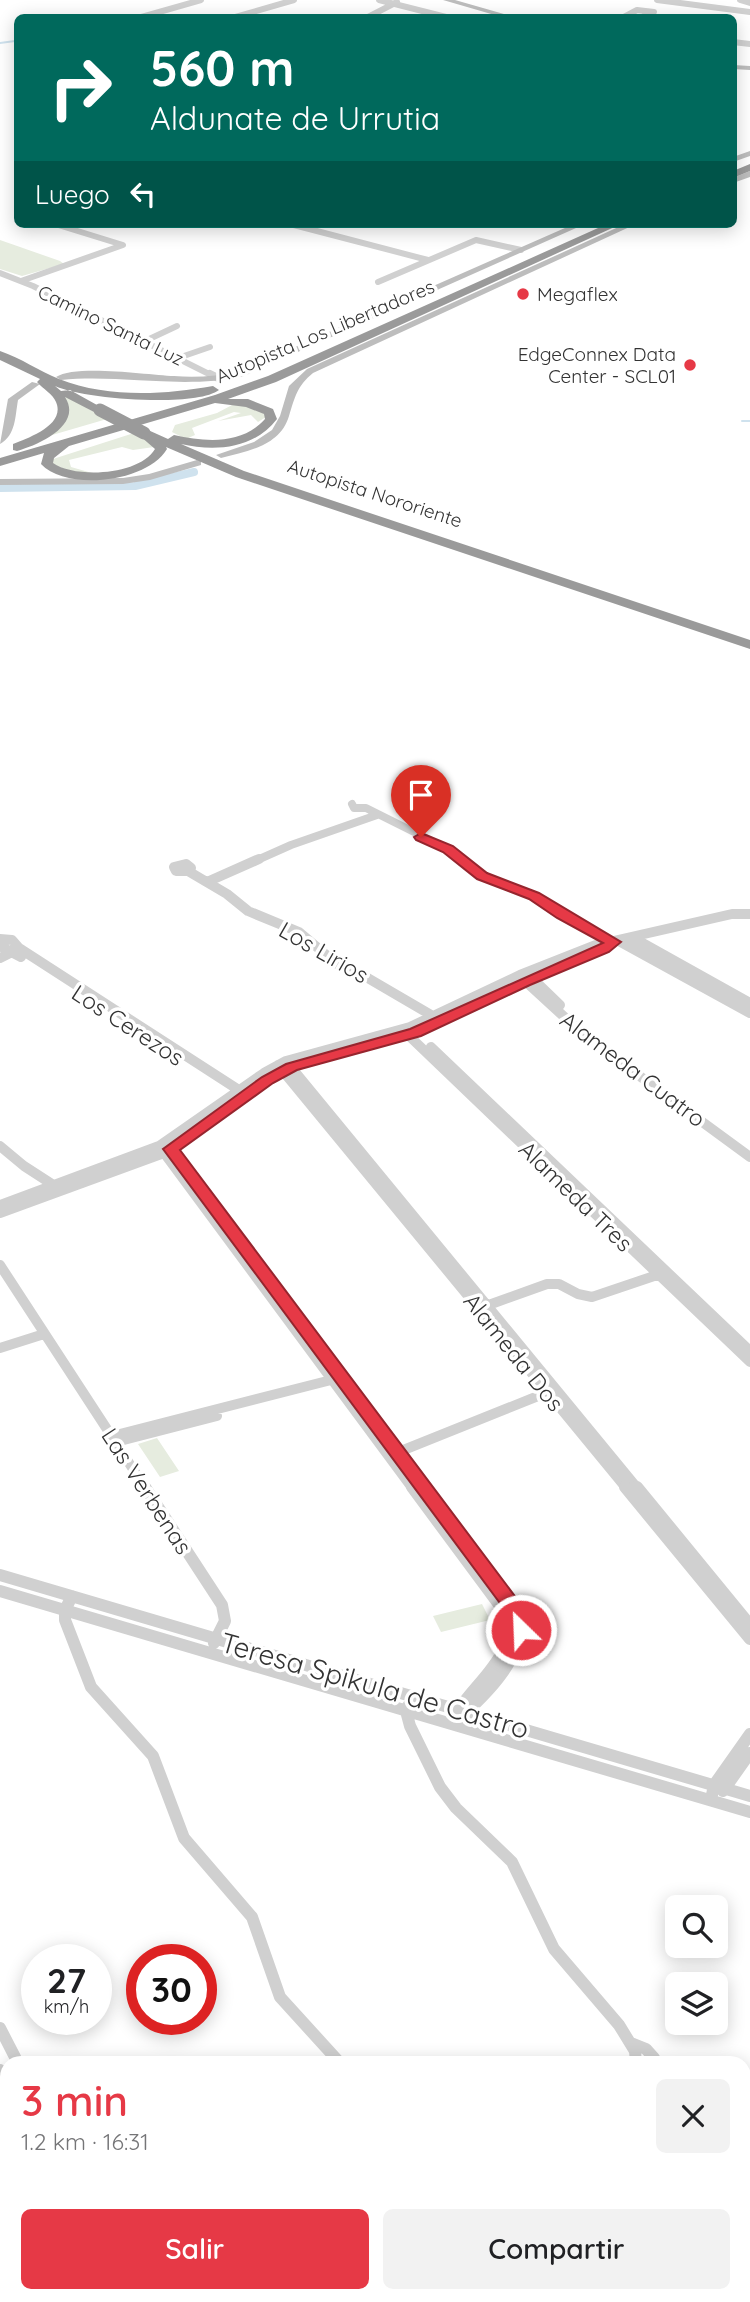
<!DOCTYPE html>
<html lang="es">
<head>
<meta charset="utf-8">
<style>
	:root { --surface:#fff; --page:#f2f2f2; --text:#202124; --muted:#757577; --accent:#e63946 }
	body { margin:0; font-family:Quicksand,sans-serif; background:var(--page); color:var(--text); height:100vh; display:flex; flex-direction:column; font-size:26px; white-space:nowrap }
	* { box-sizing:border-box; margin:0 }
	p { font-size:23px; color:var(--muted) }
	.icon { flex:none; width:38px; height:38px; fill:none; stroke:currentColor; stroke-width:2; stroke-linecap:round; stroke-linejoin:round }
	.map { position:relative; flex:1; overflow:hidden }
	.details { position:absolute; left:0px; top:2056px; width:751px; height:247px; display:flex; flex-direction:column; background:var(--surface); border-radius:21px 21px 0 0; box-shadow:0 4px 18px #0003 }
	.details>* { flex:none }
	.top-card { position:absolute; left:14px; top:14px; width:723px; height:214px; border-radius:10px; box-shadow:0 4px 18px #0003; background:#00695c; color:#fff; overflow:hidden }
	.buttons { position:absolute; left:665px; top:1895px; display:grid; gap:14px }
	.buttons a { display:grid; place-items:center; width:63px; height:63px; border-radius:10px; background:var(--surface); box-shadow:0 4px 18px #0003; font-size:35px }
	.speed { position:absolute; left:21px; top:1944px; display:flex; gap:14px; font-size:35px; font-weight:700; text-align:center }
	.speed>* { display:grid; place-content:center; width:91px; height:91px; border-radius:50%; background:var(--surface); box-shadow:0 4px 18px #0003; line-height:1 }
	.speed small { font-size:18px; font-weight:400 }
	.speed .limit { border:10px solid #d22; background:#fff; color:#111 }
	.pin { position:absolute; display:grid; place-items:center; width:60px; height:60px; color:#fff; margin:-72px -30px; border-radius:50% 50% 50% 0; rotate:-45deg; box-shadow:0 0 7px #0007 }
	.pin .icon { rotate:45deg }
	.me { position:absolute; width:77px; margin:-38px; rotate:336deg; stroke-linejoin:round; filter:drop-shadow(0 0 5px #0008) }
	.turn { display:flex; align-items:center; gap:24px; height:147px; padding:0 21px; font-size:32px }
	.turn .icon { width:91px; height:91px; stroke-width:2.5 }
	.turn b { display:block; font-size:49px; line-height:60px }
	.then { display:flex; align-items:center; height:66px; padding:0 21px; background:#0003; gap:14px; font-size:26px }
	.round { display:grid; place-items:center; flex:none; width:74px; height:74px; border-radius:10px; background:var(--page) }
	.summary { display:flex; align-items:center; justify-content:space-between; height:119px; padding:0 21px }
	h1 { font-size:42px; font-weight:600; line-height:52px; color:var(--accent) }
	.action { display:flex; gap:14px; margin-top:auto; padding:14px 21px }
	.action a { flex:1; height:80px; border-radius:10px; background:var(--accent); color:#fff; font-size:28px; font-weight:600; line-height:80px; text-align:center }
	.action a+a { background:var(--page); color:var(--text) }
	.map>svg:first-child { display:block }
	.green { fill:#e6ecdf }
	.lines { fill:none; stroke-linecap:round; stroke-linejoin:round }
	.stream { stroke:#cfe2ee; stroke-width:2 }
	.canal { stroke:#cfe2ee; stroke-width:8 }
	.street-far3 { stroke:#d0d0d0; stroke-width:6 }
	.street-far2 { stroke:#d0d0d0; stroke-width:8 }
	.street-far1 { stroke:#d0d0d0; stroke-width:10 }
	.street { stroke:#d0d0d0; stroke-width:12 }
	.secondary { fill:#bdbdbd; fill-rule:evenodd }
	.highway { fill:#9a9a9a; fill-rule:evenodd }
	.highway-bridge { stroke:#9a9a9a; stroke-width:13 }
	.route { fill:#e63946; stroke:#96252e; stroke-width:2 }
	.poi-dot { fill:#e63946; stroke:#fff; stroke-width:2.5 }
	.labels { text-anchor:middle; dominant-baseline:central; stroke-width:7; stroke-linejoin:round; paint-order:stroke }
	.far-poi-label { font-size:19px; fill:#333; stroke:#fff; text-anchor:start }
	.far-street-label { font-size:19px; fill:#333; stroke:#fff }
	.street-label { font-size:23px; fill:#333; stroke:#fff }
	.near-street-label { font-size:28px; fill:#333; stroke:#fff }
</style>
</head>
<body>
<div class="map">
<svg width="750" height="2302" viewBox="0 0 750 2302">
	<rect width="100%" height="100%" fill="#fff"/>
	<path class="green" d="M0 240 60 261 64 264 22 276 0 269Z
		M66 396 107 419 35 440C51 431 66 427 69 408L61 398Z
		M234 404H247L266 415V417L258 422 251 415 218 421 241 413 234 412 192 428 195 435 186 439 172 432 175 425 217 413Z
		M134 433 149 441 154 447 133 450 122 447 69 460 71 467 92 473 81 475 52 464 53 459Z
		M157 1438 179 1471 160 1477 138 1444Z
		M482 1604 490 1620 441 1632 433 1616Z"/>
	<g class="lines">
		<path class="stream" d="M0 43 15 41
			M742 421H750"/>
		<path class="canal" d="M0 488 135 486 194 472"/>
		<path class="street-far3" d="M379 0 450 18
			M657 0 750 12
			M740 0 750 3
			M138 18 201 0
			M232 18 294 0
			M366 18 397 2
			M622 18 637 10 654 12 640 18
			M733 42 750 44
			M290 224 428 260
			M0 273 33 286 213 376
			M21 281 123 245 55 224
			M378 282 476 240 521 250
			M145 341 177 326
			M178 358 210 347"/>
		<path class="street-far2" d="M210 374 220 379
			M352 804 354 808H366L442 846 462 861
			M255 861 291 845 377 815"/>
		<path class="street-far1" d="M459 859 482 876 534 896 562 915 613 942
			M186 864 191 868 188 871H176L174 867Z
			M188 871 227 894 248 911 299 932 337 964 366 977 438 1019
			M207 882 259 859
			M632 937 750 1003
			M0 939 12 940 19 948 245 1094
			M619 941 750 1013
			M0 946 21 957
			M0 958 16 950
			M528 974 560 1005
			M523 979 585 1036 750 1157
			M493 996 608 947
			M406 1033 750 1362
			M404 1036 470 1007
			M431 1047 750 1351
			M286 1061 638 1489
			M278 1065 627 1489
			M166 1143 425 1489
			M0 1146 24 1166 58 1188
			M159 1146 413 1489
			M0 1205 159 1146 264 1073 286 1061 410 1027 520 975 596 945 732 914H750
			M0 1213 164 1153 274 1076 314 1059
			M0 1265 146 1489
			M483 1307 547 1284H559L578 1294 592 1297 663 1273
			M0 1348 44 1334
			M112 1436 335 1379
			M116 1442 217 1416
			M391 1455 553 1390"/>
		<path class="street" d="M145 1487 222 1605 225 1621 214 1643
			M412 1487 506 1614C517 1656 477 1680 457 1712
			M423 1487 515 1610C534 1652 482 1699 453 1724
			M625 1487 750 1639
			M637 1487 750 1625
			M0 1575 750 1796
			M0 1591 750 1812
			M72 1596 65 1610V1620L91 1687 153 1756 184 1838 252 1917 280 1997 340 2063
			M408 1706 406 1711 410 1726 440 1787 456 1808 512 1862 554 1949 619 2025 635 2051 636 2063
			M723 1791 750 1753
			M711 1800 714 1785 750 1734
			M0 2028 18 2063
			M631 2043 646 2049 654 2058 652 2063
			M0 2070 7 2084
			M744 2282 750 2271
			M115 2296 118 2302
			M138 2296 141 2302
			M0 2298 8 2296
			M732 2302 735 2296"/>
		<path class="secondary" d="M443 0H455L518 18H505Z
			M733 65 750 66V70L733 69Z
			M750 151V156L733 162V157Z
			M750 171V177L733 183V178Z
			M574 224H585L244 376C184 390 122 374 61 380L56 377C76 364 148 375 174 376 196 378 217 376 238 372Z
			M625 224H636L313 373C297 386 295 397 289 416 280 446 248 451 221 458L216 455 254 442 272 430 280 416 289 386 307 369Z
			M32 382 40 384 18 400C15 417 16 435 0 444L8 399Z
			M197 460 201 461V465L150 480 123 484 0 485V479L123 478 149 474Z"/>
		<path class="highway" d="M750 164V171L733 178V171Z
			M607 224H621L276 382 228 399H248L273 409 277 419C254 449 215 452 181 444L244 471 750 640V649L236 477 166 447 167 449C148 482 67 492 41 464L44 453 0 466V458L215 395 268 376ZM215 403 246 407 264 414 265 419C242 445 206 442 174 435L168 439 148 430H140V436L155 449C140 475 76 479 53 463L54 458 69 446Z
			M0 351C21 358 39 371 59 379 107 398 163 395 213 386L219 390C195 408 83 399 55 386L61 391 70 390 106 410 96 413 65 397C83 425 39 445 17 451L13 450V444C28 438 66 425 56 402 53 394 43 389 37 382L40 379 0 360Z"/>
		<path class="highway-bridge" d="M100 410 144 433"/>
	</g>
	<path class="route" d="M421 833 453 846 487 873 539 893 621 942 609 952 530 985 421 1036 297 1070 273 1083 180 1150 517 1599 530 1630 527 1634H514L502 1606 163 1149 262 1077 286 1064 410 1029 603 943 557 918 529 899 477 879 443 852 416 840 414 837Z"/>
	<g class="poi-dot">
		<circle cx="523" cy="294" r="7"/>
		<circle cx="690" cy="365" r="7"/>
	</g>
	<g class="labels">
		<g class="far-poi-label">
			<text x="537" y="294">Megaflex</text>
			<text x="676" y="354" text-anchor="end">EdgeConnex Data<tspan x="676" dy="22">Center - SCL01</tspan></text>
		</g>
		<g class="far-street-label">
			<text transform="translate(111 325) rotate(26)">Camino Santa Luz</text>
			<text transform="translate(325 331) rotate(-23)">Autopista Los Libertadores</text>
			<text transform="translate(375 493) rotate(18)">Autopista Nororiente</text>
		</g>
		<g class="street-label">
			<text transform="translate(324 952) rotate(30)">Los Lirios</text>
			<text transform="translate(128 1025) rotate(33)">Los Cerezos</text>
			<text transform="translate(633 1069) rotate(37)">Alameda Cuatro</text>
			<text transform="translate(576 1196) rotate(44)">Alameda Tres</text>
			<text transform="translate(514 1352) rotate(51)">Alameda Dos</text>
			<text transform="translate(147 1491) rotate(57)">Las Verbenas</text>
		</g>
		<g class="near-street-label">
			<text transform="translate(375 1685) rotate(16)">Teresa Spikula de Castro</text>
		</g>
	</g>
</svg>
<div class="buttons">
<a><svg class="icon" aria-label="search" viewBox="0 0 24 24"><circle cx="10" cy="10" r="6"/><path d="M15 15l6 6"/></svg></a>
<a><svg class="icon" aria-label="layers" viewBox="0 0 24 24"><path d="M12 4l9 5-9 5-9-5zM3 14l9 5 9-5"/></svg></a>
</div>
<div class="speed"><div>27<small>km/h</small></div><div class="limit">30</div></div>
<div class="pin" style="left:421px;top:837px;background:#d93025"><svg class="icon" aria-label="arrive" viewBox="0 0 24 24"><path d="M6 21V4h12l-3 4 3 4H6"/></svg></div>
<svg class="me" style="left:521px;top:1630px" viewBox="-20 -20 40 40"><circle r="17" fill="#e63946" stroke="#fff" stroke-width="3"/><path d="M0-11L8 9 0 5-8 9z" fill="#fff"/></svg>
<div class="top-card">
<div class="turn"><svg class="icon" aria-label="right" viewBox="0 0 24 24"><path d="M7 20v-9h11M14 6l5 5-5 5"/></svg><div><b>560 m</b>Aldunate de Urrutia</div></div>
<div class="then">Luego<svg class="icon" aria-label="left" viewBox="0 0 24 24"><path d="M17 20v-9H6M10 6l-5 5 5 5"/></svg></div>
</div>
<section class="details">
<div class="summary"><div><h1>3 min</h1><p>1.2 km · 16:31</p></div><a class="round"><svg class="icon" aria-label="close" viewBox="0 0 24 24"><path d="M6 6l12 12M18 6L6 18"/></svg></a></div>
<div class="action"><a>Salir</a><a>Compartir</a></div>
</section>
</div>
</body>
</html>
